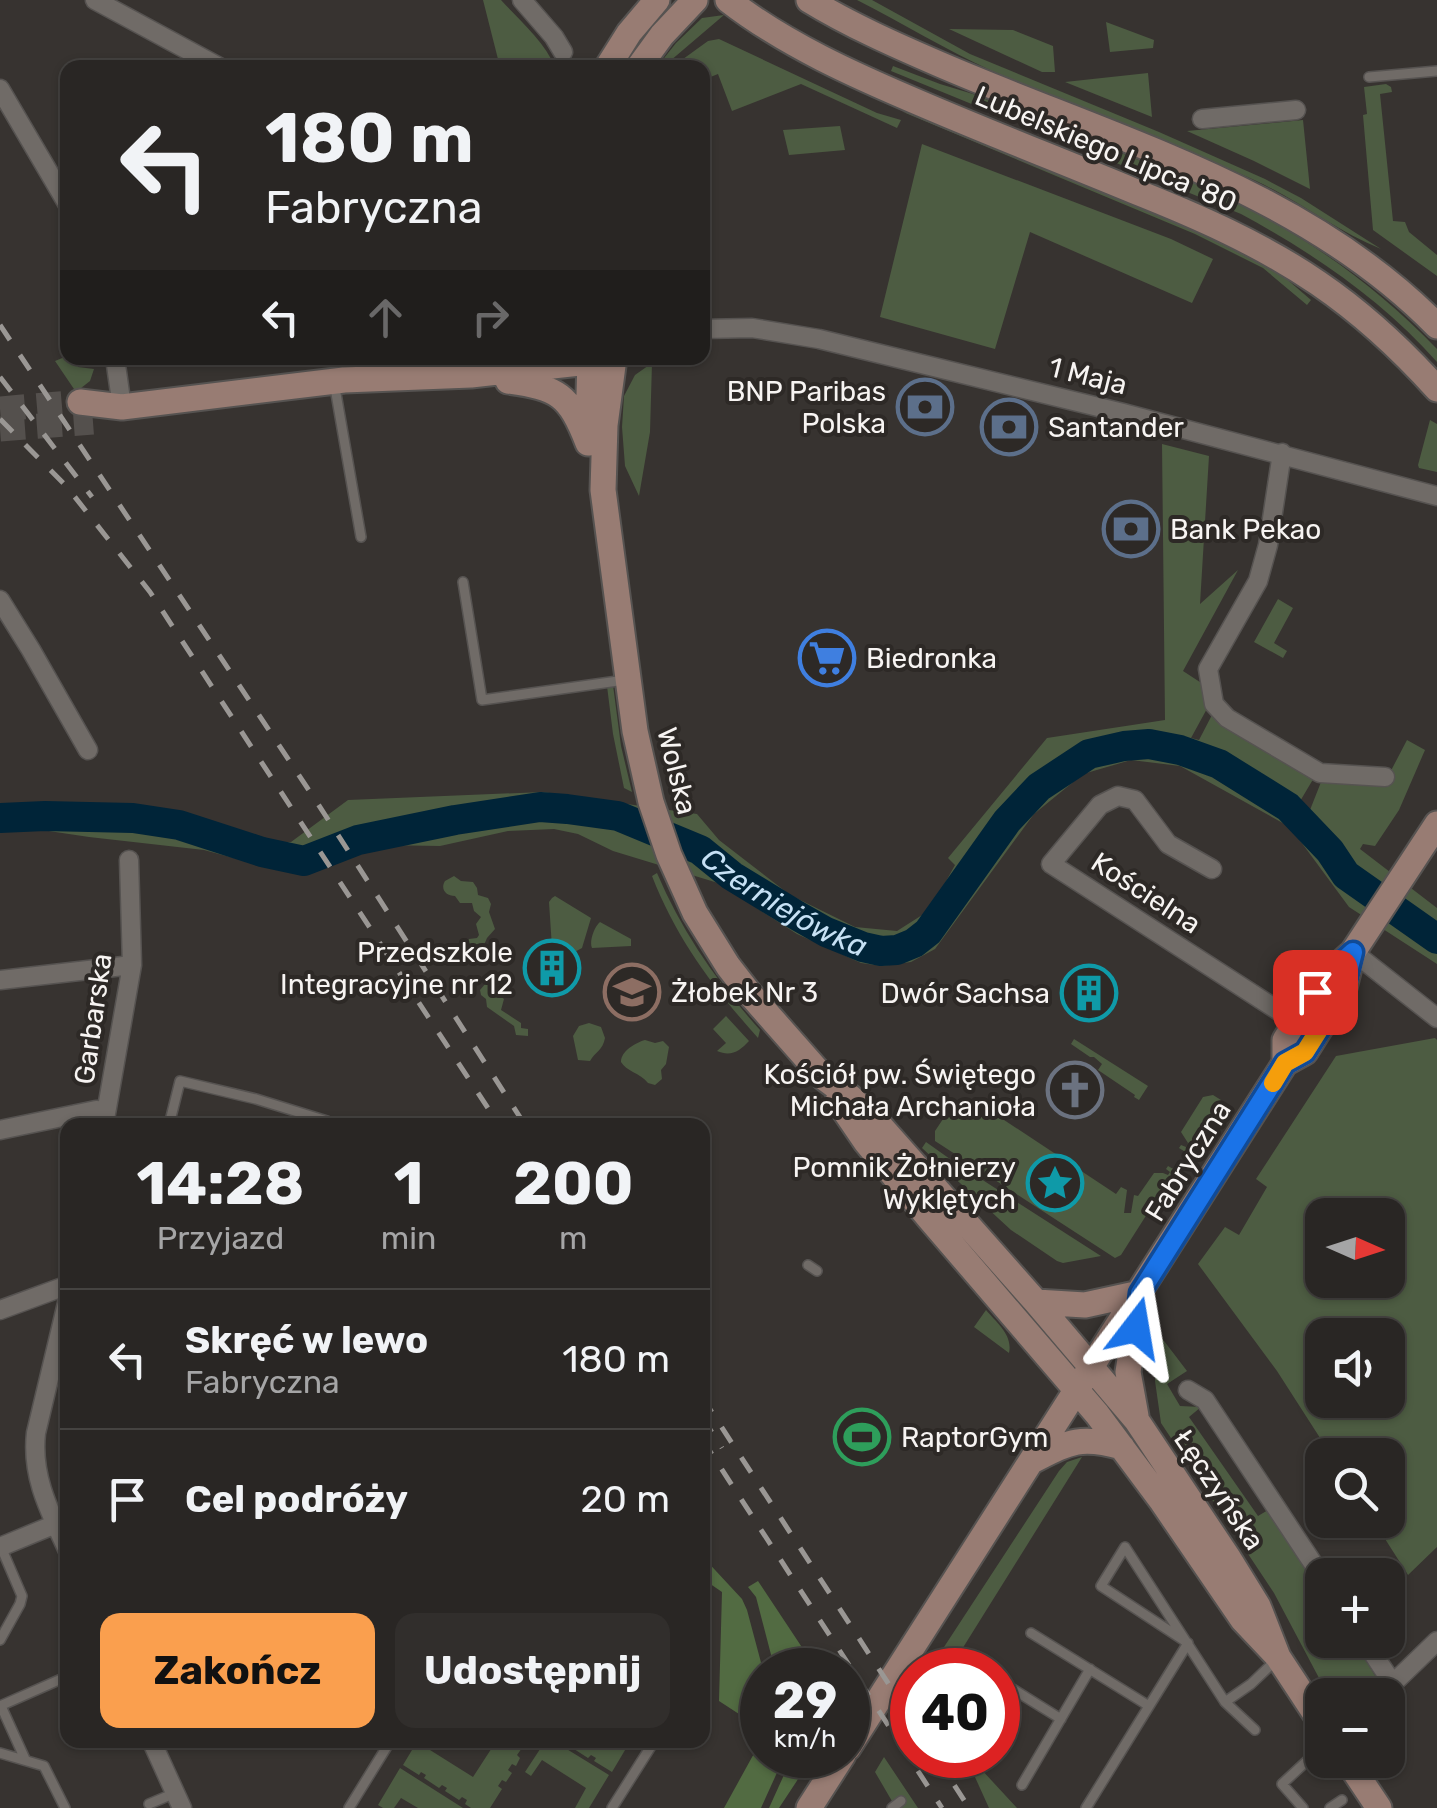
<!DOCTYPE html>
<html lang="pl">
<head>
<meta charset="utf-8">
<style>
	:root { --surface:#292624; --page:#312e2c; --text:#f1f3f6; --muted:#a5a5a6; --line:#454341; --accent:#fa9f4e }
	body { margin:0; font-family:Rubik,sans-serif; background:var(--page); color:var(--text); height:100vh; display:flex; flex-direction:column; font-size:38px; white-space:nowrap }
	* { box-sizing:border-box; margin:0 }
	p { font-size:32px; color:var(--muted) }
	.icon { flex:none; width:55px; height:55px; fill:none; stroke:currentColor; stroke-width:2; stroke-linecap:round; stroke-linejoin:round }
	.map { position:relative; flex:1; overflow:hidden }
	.sheet { position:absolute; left:60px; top:1118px; width:650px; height:630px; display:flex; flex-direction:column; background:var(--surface); border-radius:20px; box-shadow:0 2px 8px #0004,0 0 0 2px var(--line) }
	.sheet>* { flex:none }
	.top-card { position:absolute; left:60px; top:60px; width:650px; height:305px; border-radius:20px; box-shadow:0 2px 8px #0004,0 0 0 2px var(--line); background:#292624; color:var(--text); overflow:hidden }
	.needle { width:65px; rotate:93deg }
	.tools { position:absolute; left:1305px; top:1198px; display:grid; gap:20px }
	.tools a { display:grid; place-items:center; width:100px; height:100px; border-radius:20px; background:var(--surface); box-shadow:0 2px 8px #0004,0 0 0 2px var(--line); font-size:50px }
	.speed { position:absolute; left:740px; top:1648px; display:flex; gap:20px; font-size:50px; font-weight:700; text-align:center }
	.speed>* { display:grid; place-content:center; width:130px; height:130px; border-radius:50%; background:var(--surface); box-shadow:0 2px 8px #0004,0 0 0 2px var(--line); line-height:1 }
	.speed small { font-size:25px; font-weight:400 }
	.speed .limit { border:15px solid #d22; background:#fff; color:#111 }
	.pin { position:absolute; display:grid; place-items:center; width:85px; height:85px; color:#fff; margin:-42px; border-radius:20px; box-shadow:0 5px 15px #0006 }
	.me { position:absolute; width:110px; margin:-55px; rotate:14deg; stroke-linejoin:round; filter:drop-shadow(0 0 8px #0008) }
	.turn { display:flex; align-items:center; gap:35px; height:210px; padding:0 40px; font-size:45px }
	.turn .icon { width:130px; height:130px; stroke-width:2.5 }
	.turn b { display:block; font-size:70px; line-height:85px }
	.lanes { display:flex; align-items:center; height:95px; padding:0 40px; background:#0003; justify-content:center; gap:50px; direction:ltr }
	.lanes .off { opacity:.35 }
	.eta { display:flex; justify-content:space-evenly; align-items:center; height:170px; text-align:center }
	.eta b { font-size:60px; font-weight:700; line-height:70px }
	.button { display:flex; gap:20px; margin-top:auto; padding:20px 40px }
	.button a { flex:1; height:115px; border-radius:20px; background:var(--accent); color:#111; font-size:40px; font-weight:700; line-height:115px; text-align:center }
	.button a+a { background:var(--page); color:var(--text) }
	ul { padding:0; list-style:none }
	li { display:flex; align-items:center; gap:30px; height:140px; padding:0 40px; border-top:2px solid var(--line) }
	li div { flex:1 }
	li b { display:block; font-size:38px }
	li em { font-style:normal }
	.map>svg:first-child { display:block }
	.green { fill:#4d5c42; fill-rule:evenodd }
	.forest { fill:#526b42 }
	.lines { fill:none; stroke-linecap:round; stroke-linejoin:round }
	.river { stroke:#002438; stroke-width:30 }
	.secondary-tunnel { stroke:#54504d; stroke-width:25; stroke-dasharray:25 12; stroke-linecap:butt }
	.lane-casing { stroke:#565351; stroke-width:12 }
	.street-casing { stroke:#565351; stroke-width:21 }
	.secondary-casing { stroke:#565351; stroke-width:29 }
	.lane { stroke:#706b67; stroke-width:9 }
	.street { stroke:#706b67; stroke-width:18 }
	.secondary { stroke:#987c73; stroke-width:25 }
	.rail { stroke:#9a9794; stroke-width:5; stroke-dasharray:18 18; stroke-linecap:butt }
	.route-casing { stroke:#114b97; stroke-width:25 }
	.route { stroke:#1a73e8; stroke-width:18 }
	.slow { stroke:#f59e0b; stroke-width:18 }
	.labels { text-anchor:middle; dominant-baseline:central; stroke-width:8; stroke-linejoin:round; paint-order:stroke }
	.street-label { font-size:28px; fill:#f7f4f2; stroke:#2d2926 }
	.poi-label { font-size:28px; fill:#f7f4f2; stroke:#2d2926; text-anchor:end }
	.water-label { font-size:30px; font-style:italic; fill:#c6e1f5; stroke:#2d2926 }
</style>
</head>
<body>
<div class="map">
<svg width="1437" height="1808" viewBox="0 0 1437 1808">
	<rect width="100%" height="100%" fill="#373330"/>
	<path class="green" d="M483 0H501C519 20 545 42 555 67H500Z
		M857 0H872L970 54 1159 132 1265 179 1301 198 1381 249C1336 231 1298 200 1254 180 1168 140 1079 109 992 71 946 50 902 23 857 0Z
		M724 15 663 67H657L676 43 702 18Z
		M1106 22 1154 40 1153 48 1110 52Z
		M949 29 1013 30 1053 46 1055 72H1042Z
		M719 39 877 113 901 120 897 128 801 84 732 111 718 74 703 80 702 68 672 67 708 41Z
		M893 66 940 84 973 94C1062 131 1154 163 1241 205 1314 241 1380 290 1437 349V362C1382 300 1313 253 1241 214L891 71Z
		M1148 73 1152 117 1065 82Z
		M1386 84 1391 87 1392 92 1380 94 1393 221 1405 222 1409 232 1437 255V276L1373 230 1363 115 1367 114 1364 87Z
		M903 112 923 116 1213 237 1275 269 1311 300 1307 305 1263 268 1195 234Z
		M1303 120 1310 189 1254 161 1187 131Z
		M840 126 845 150 789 155 783 130Z
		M922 144 1171 239 1213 259 1192 303 1030 232 995 349 880 317Z
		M67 356 68 358H80L78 367 94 369 90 381 76 392 55 361Z
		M652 363 650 432 639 496 625 466 622 427 624 396 635 375Z
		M1430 420 1437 424V472L1419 468 1418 465Z
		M1162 444 1209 456 1200 604 1238 570 1183 671 1206 686 1209 705 1191 738 1199 740 1213 713 1315 776 1299 803 1310 810 1323 777 1384 784 1407 740 1425 750 1399 810 1375 846 1363 844 1360 849 1437 908V964L1349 907 1290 827 1180 766 1131 760 1083 774 1034 814 935 949 911 962 882 966 861 963 797 934 718 883 613 851 578 834 554 829 508 831 440 846 381 845 305 869 278 870 204 850 89 837 42 830 0 832V807L44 802 180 813 268 843 291 842 348 800 543 792 697 814 719 840 790 895 855 927 897 931 930 910 955 865 948 858 1047 738 1165 720Z
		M1278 599 1293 608 1274 643 1287 651 1283 658 1254 642Z
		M613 685 621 746 632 792 624 788 613 734 607 686Z
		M657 873C682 932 717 982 760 1030L758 1038C714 989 676 938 652 876Z
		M454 876 461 881 473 882 477 888 478 895 488 898 491 904 489 912 495 929 487 938 481 952 477 955 469 954 466 946 469 939 477 938 479 935 476 924 481 917 474 911 472 903H460L455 896C446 896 440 889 445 881Z
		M555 896 591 918 582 948 571 954 570 962 553 963 549 902 552 898Z
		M600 922 631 939V946L592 948C589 942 594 927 600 922Z
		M491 976 495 978 497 993 504 999 501 1010 521 1023V1028L528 1029V1036L516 1035 514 1026 487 1007 486 999 481 995 480 990 486 983V978Z
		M726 1016 749 1041C740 1051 731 1057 717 1051L726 1043 713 1029Z
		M589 1023 601 1027 605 1038C603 1050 595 1052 590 1061L578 1060 573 1036 579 1026Z
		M1435 1038 1437 1040V1547L1408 1575 1373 1520H1388V1455H1331L1277 1371 1198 1264 1225 1227 1239 1235 1267 1187 1256 1179 1336 1056ZM1388 1215V1280H1322V1215ZM1322 1335H1388V1400H1322Z
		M1074 1039 1148 1086 1139 1100 1134 1097 1135 1095 1098 1070 1102 1064 1094 1057H1090L1071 1044Z
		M645 1040 655 1043 663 1041 669 1047 666 1064 661 1070 662 1079 655 1085 648 1083C640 1073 626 1071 621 1062 621 1051 635 1043 645 1040Z
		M1213 1095 1221 1100 1187 1153 1179 1148 1181 1145 1186 1147 1188 1143 1181 1132 1203 1097Z
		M967 1102 980 1104 1116 1194 1121 1187 1127 1190 1124 1213H1131L1134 1195 1138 1196 1154 1173H1163L1168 1175 1170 1172 1166 1169 1168 1166 1175 1170 1121 1255 1115 1258 935 1141V1131L951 1107Z
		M926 1142 950 1159 1101 1256 1063 1263 1057 1261 1011 1230 922 1148Z
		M986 1310C997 1323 1013 1335 1009 1353L974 1327Z
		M1158 1333 1187 1371 1167 1384 1180 1406 1201 1407 1189 1417 1258 1516 1268 1510 1322 1593V1640H1353L1379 1682 1365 1695H1328L1274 1593 1161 1423 1155 1381V1346Z
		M1082 1457 949 1670H929L1059 1471 1067 1462Z
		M418 1740H436L430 1750 473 1777 497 1740H532L526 1750 522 1748 517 1755 520 1758 516 1766 512 1764 508 1770 512 1773 506 1782 502 1780 498 1786 502 1789 490 1808H471L465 1804 467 1800 462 1797 459 1800 445 1791 447 1788 442 1785 439 1788 424 1778 426 1775 421 1772 419 1775 403 1765Z
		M546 1740H552L609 1775 589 1808H575L586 1788 542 1760 531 1776 525 1772Z
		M560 1740H609L615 1744 618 1740H631L612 1772 594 1761 596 1758 591 1755 588 1758 574 1749 576 1745 570 1742 567 1744Z
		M965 1755H968L1017 1808H989Z
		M884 1757 918 1808H896L875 1772Z
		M400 1768 463 1808H418L401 1798 394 1808H383L378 1805Z"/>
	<path class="forest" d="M703 1557 742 1599 747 1610 763 1670 762 1729 719 1701 722 1592 703 1579Z
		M758 1581 817 1670H775L756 1597 748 1587Z
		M762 1739V1755H785L761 1808H724Z
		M793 1755H814L779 1808H769Z"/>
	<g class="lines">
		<path class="river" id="s1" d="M0 818 45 816 133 818 179 825 262 852 304 861 358 840 455 820 540 807 567 809 618 816 700 850 732 876 796 915 826 932 863 947 881 951 897 950 914 943 928 932 1007 821 1039 787 1089 754 1124 746 1149 744 1180 750 1219 764 1288 807 1330 851 1346 875 1437 939"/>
		<path class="secondary-tunnel" d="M0 409 80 402
			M0 429 93 422"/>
		<g class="lane-casing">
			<path id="lane" d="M1369 77 1437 71
				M67 151H68
				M334 382 361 537
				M463 582 482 700 625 680
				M169 1125 180 1081 256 1099 327 1121
				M808 1265 817 1271
				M1031 1633 1149 1706
				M0 1640 20 1604 22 1596 1 1547
				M975 1667 981 1670
				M998 1680 1061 1719
				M1225 1702 1255 1730
				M0 1706 68 1676
				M1 1706 25 1759
				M0 1753 44 1766 65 1808
				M1022 1785 1090 1669
				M149 1804 175 1793
				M349 1808 391 1740
				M612 1808 655 1740
				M892 1808 901 1801
				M1086 1808 1188 1643 1101 1586 1125 1547 1225 1702 1251 1684 1275 1661
				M1303 1808 1282 1784 1322 1747
				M1330 1808 1342 1800"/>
		</g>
		<g class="street-casing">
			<path id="street" d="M95 0 221 68
				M522 0 554 37 563 52
				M0 89 68 205
				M1202 119 1296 110
				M702 329 752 328 819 339 1123 413 1437 496
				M115 358 122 407
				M1282 453 1268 545 1258 581 1208 669 1214 704 1227 718 1320 773 1385 777
				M0 600 31 650 88 750
				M1212 869 1168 844 1135 800 1118 796 1100 805 1051 864 1296 1022
				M1353 952 1437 1018
				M0 980 132 965
				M104 1125 132 965 129 860
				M0 1130 96 1110 106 1111
				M68 1299 36 1433C31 1477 50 1512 68 1551
				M0 1310 68 1285
				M1188 1390 1205 1400 1322 1577
				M0 1547 68 1519
				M1364 1640 1393 1684
				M1381 1695 1437 1641
				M151 1740 182 1808"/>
		</g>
		<g class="secondary-casing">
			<path id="secondary" d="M728 0C786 45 856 76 922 104 992 134 1064 162 1134 191 1197 216 1261 244 1318 283 1362 313 1401 349 1437 389
				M809 0C850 25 895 45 939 64 1110 138 1303 189 1437 326
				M607 68 629 33 657 0
				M638 68 662 35 695 0
				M614 358 605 425 603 490 635 731 651 802 669 855 695 913 728 966 749 993 823 1077 850 1097 882 1128 1036 1302 1137 1421 1229 1559 1258 1606 1278 1657
				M508 381C558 388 569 394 588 443
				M80 402 122 407 344 380 471 375 589 362 605 358
				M588 432 590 358
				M1285 1063V1040L1315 992 1324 978 1353 952 1437 824
				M838 1101 866 1142 929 1218 1097 1414 1161 1500 1243 1620 1278 1657 1322 1724
				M1036 1302 1085 1305 1140 1293
				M1136 1416 1128 1372 1139 1303
				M1032 1461C1069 1442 1080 1435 1122 1447
				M848 1748 1285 1063 1305 1052 1343 992 1353 952
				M1347 1760 1379 1808
				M809 1808 843 1755"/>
		</g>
		<use href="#lane" class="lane"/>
		<use href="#street" class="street"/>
		<use href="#secondary" class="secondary"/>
		<path class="rail" d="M0 325 318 804 525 1125
			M0 377 92 497
			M0 419 67 487 150 592 499 1125
			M702 1397 912 1720
			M702 1417 722 1448
			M702 1439 942 1808
			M935 1755 969 1808"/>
	</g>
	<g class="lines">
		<g class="route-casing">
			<path id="route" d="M1136 1328 1140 1293 1285 1063 1305 1052 1343 992 1353 952 1324 978 1315 992"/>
		</g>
		<use href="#route" class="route"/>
		<path class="slow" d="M1273 1083 1285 1063 1305 1052 1334 1006"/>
	</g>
	<defs>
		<g id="bank-ring" transform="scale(2.875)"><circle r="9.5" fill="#2d2926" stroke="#5c6f8a" stroke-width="1.5"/><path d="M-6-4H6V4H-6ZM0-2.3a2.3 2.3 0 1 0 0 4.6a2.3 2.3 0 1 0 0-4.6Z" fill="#5c6f8a"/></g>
		<g id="supermarket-ring" transform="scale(2.875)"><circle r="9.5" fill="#2d2926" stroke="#3f7fe0" stroke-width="1.5"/><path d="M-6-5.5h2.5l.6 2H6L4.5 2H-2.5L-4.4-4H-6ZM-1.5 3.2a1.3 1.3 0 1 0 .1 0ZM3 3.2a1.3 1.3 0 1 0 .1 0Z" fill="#3f7fe0"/></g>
		<g id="building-ring" transform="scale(2.875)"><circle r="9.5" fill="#2d2926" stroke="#0f9aa8" stroke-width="1.5"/><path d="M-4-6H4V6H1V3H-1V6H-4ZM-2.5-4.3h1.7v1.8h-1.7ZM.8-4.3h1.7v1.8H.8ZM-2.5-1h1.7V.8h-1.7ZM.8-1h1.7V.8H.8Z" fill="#0f9aa8"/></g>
		<g id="school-ring" transform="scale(2.875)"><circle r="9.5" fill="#2d2926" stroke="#8d6e63" stroke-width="1.5"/><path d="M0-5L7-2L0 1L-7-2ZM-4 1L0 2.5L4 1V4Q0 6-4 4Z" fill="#8d6e63"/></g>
		<g id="church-ring" transform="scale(2.875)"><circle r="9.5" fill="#2d2926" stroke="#6b7280" stroke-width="1.5"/><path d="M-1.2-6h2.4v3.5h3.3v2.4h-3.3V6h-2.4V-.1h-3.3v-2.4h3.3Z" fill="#6b7280"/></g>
		<g id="sight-ring" transform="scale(2.875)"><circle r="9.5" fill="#2d2926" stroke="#0f9aa8" stroke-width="1.5"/><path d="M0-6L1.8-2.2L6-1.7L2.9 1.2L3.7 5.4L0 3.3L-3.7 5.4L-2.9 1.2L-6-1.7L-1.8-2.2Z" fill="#0f9aa8"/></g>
		<g id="stadium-ring" transform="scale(2.875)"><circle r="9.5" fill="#2d2926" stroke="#2e9e5b" stroke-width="1.5"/><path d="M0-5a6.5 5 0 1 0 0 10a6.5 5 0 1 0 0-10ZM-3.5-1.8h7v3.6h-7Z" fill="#2e9e5b"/></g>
	</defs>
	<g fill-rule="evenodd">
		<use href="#bank-ring" x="925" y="407"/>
		<use href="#bank-ring" x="1009" y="427"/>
		<use href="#bank-ring" x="1131" y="529"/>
		<use href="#supermarket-ring" x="827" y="658"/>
		<use href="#building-ring" x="552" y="968"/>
		<use href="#school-ring" x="632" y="992"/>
		<use href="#building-ring" x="1089" y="993"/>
		<use href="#church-ring" x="1075" y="1090"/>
		<use href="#sight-ring" x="1055" y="1183"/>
		<use href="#stadium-ring" x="862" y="1437"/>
	</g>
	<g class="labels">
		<g class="street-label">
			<text transform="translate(1106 149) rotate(23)">Lubelskiego Lipca '80</text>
			<text transform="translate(1088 376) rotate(14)">1 Maja</text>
			<text transform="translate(677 771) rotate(76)">Wolska</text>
			<text transform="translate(1146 893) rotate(33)">Kościelna</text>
			<text transform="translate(93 1019) rotate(-82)">Garbarska</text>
			<text transform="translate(1188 1161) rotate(-58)">Fabryczna</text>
			<text transform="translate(1219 1490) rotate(56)">Łęczyńska</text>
		</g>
		<g class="poi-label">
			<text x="886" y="391">BNP Paribas<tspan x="886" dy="32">Polska</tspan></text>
			<text x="1048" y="427" text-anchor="start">Santander</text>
			<text x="1170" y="529" text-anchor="start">Bank Pekao</text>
			<text x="866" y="658" text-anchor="start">Biedronka</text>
			<text x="513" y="952">Przedszkole<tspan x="513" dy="32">Integracyjne nr 12</tspan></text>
			<text x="671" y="992" text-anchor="start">Żłobek Nr 3</text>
			<text x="1050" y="993">Dwór Sachsa</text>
			<text x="1036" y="1074">Kościół pw. Świętego<tspan x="1036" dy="32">Michała Archanioła</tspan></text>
			<text x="1016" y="1167">Pomnik Żołnierzy<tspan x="1016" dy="32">Wyklętych</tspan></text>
			<text x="901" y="1437" text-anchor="start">RaptorGym</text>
		</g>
		<g class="water-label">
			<text stroke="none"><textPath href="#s1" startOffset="820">Czerniejówka</textPath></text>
		</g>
	</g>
</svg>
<div class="tools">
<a><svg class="needle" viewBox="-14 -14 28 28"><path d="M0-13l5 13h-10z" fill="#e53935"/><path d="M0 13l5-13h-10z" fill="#a5a5a6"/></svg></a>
<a><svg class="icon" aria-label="sound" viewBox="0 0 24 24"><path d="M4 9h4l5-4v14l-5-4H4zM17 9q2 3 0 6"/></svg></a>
<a><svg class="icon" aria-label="search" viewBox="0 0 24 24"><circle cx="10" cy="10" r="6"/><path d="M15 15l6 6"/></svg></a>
<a>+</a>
<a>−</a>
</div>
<div class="speed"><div>29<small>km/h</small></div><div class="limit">40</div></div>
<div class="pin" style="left:1315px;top:992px;background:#d93025"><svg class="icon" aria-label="arrive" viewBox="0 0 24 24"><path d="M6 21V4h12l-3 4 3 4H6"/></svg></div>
<svg class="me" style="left:1136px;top:1328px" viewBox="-20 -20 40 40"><path d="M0-17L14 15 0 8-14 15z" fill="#1a73e8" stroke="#fff" stroke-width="4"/></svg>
<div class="top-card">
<div class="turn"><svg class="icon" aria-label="left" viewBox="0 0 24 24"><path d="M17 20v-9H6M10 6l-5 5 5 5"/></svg><div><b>180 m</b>Fabryczna</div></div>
<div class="lanes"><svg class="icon" aria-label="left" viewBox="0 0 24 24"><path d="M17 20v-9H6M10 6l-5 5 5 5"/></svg><svg class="icon off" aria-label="ahead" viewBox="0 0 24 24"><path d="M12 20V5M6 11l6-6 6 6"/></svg><svg class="icon off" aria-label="right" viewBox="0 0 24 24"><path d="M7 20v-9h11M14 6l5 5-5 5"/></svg></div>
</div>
<section class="sheet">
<div class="eta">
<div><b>14:28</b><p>Przyjazd</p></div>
<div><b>1</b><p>min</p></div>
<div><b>200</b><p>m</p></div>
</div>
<ul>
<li><svg class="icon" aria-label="left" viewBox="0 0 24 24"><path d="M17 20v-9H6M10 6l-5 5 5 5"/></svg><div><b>Skręć w lewo</b><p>Fabryczna</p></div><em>180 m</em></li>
<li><svg class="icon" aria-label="arrive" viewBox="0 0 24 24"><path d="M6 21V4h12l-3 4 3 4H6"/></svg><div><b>Cel podróży</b></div><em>20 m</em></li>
</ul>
<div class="button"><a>Zakończ</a><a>Udostępnij</a></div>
</section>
</div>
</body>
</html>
